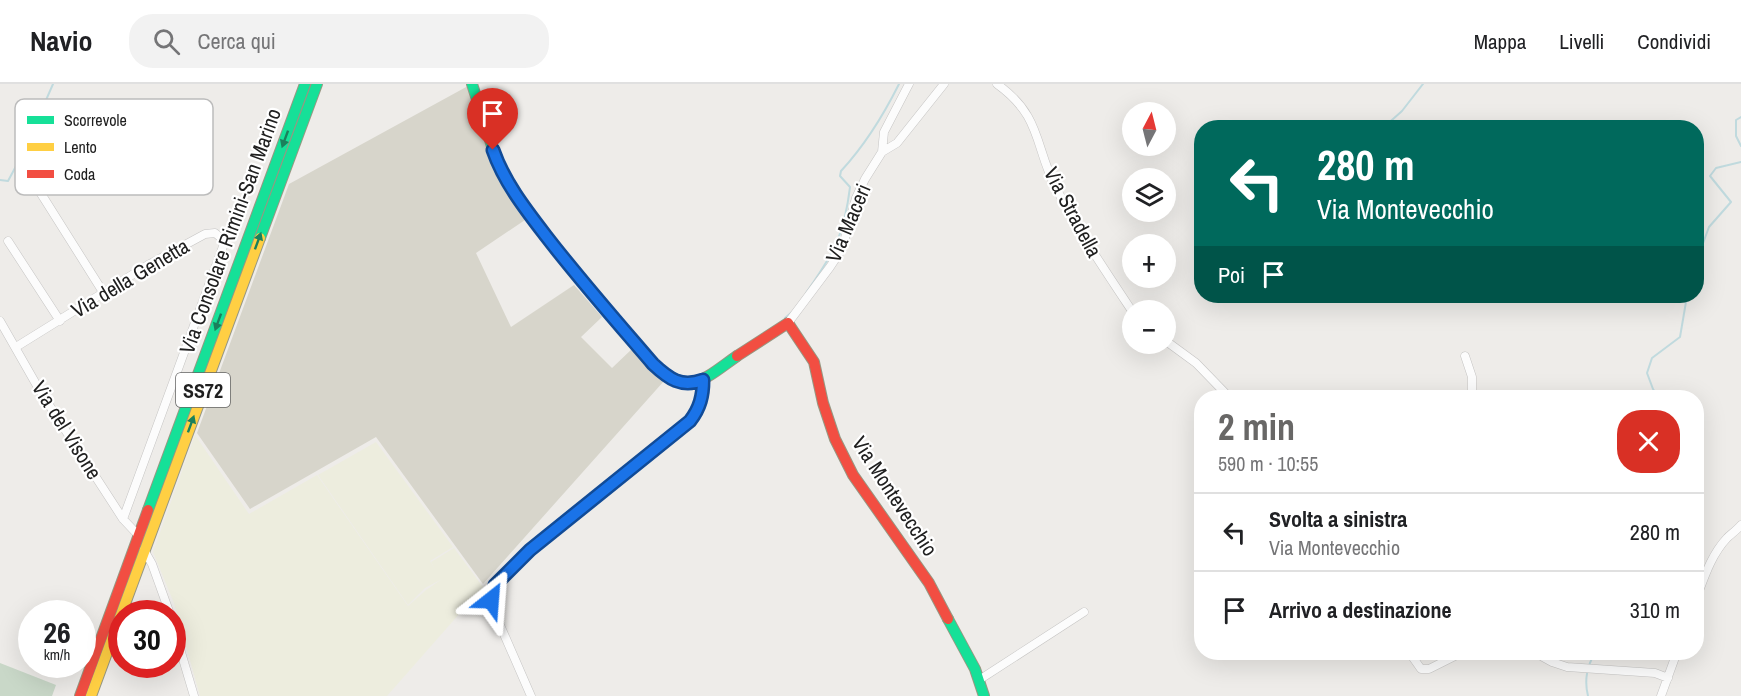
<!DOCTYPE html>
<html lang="it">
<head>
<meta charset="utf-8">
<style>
	:root { --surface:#fff; --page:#f2f2f2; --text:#202124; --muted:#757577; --line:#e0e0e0; --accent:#686766 }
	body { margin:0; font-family:"Archivo Narrow",sans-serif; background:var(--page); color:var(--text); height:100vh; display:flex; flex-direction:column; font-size:22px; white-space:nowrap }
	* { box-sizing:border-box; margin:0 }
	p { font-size:20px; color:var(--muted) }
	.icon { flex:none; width:33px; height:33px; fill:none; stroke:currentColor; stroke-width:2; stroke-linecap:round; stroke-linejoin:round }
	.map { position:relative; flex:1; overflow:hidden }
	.sheet { position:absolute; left:1194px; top:306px; width:510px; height:270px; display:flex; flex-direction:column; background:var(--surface); border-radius:24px; box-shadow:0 6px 24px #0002 }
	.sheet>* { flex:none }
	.hud { position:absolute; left:1194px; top:36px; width:510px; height:183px; border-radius:24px; box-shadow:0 6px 24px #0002; background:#00695c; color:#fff; overflow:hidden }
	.needle { width:39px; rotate:7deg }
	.controls { position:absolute; left:1122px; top:18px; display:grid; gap:12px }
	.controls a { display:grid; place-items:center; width:54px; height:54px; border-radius:50%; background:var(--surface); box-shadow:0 6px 24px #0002; font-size:30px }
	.speed { position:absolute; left:18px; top:516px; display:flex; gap:12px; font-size:30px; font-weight:700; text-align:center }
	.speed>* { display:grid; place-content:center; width:78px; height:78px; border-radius:50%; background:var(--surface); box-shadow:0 6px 24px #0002; line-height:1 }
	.speed small { font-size:15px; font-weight:400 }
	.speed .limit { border:9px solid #d22; background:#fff; color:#111 }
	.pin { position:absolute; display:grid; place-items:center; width:51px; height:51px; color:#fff; margin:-62px -26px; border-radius:50% 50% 50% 0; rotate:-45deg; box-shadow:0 0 6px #0007 }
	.pin .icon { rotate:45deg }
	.me { position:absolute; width:66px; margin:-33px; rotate:28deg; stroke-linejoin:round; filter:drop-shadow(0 0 4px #0008) }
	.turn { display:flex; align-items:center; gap:21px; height:126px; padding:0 24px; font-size:27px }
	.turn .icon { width:78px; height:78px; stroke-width:2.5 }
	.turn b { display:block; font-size:42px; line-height:51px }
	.then { display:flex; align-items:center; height:57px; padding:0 24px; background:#0003; gap:12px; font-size:22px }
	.round { display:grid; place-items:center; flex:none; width:63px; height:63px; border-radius:24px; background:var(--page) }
	.headline { display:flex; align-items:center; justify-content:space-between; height:102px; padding:0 24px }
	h1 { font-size:36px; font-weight:800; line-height:45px; color:var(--accent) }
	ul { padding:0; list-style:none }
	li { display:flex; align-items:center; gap:18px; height:78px; padding:0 24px; border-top:2px solid var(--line) }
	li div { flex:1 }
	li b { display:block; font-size:22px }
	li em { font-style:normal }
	header { display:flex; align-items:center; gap:36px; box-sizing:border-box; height:84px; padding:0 30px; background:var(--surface); border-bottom:2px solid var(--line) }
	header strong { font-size:28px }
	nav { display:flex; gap:33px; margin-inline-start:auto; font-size:21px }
	.search { width:420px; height:54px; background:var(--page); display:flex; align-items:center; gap:15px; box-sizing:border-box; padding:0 21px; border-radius:24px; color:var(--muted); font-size:22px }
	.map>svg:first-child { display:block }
	.construction { fill:#d7d5cb }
	.farmland { fill:#ededde }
	.cemetery { fill:#c9d8c8 }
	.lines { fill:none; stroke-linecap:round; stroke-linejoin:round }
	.stream { stroke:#c0dade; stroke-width:2 }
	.street-casing { stroke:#c5c4c3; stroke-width:9 }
	.fast-casing { stroke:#979782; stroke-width:12 }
	.slow-casing { stroke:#979782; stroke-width:12 }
	.jam-casing { stroke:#979782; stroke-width:12 }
	.street { stroke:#fcfcfc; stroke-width:8 }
	.fast { stroke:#16e098; stroke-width:10 }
	.slow { stroke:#ffcf43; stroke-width:10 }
	.jam { stroke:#f24e42; stroke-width:10 }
	.oneway { fill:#1b805c }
	.route-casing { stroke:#114b97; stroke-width:15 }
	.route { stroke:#1a73e8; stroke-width:10 }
	.labels { text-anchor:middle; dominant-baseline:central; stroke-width:4.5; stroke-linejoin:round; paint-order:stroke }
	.shield { fill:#fff; stroke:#636363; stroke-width:1.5 }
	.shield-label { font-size:20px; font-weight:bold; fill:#202020 }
	.street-label { font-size:21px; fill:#202020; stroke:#fff }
	.key { fill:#fff; stroke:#bcbcbc; stroke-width:1.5 }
	.key-label { font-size:16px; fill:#202020 }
</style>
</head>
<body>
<header>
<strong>Navio</strong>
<div class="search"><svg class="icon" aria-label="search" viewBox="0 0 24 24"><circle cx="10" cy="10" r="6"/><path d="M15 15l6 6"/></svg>Cerca qui</div>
<nav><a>Mappa</a><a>Livelli</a><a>Condividi</a></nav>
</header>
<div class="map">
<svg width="1741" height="612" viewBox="0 0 1741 612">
	<rect width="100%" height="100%" fill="#eeece9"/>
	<path class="construction" d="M468 2 482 51 498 94 525 136 476 169 511 243 574 201 602 233 581 253 612 284 633 264 664 297 483 500 376 353 250 425 197 349 289 100Z"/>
	<path class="farmland" d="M195 351 249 430 317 391 408 522 426 506 442 495 425 504 408 521 318 391 376 358 453 463 430 477 435 486 431 478 454 464 483 503 387 612H200L174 519 153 468Z"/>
	<path class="cemetery" d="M0 579 56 601 52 612H0Z"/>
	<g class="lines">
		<path class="stream" d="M1741 33 1736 36V52L1741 62
			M1383 44 1402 27 1423 0
			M0 96 8 97 22 71 53 0
			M1696 178 1709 143 1731 118 1710 92 1716 84 1741 78
			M806 209C834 169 844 152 850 103L840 92 841 87C866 60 883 32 899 0
			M785 234 792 228
			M1659 314 1653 305 1647 289 1652 274 1680 253 1687 212
			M1588 612C1584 596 1587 583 1595 568"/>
		<g class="street-casing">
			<path id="street" d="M997 0C1043 33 1034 63 1057 106 1079 148 1106 188 1132 227
				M882 68 897 59 944 0
				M40 108 103 208
				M8 157 60 237
				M0 237 40 307 123 435 139 452
				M788 239 830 183 842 165 856 114 865 95 882 68 884 48 909 0
				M1166 257 1196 279 1230 314
				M16 263 148 181 205 150 215 149 225 157 123 435
				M1465 272 1472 293V314
				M144 466 152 480 170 530
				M1696 515C1704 494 1711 471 1727 454 1731 450 1737 446 1741 441
				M172 538 194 612
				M1409 568 1421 585H1429L1463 568
				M1534 568 1552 578 1567 583 1655 589 1668 594
				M979 596 1084 528
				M531 612 493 525 491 516 495 502 530 466 690 337C700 324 703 312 703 296
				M1661 612 1677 568"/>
		</g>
		<g class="fast-casing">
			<path id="fast" d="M472 0 497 78 523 122 565 177 653 280C690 313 703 296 737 272
				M260 154 317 0
				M148 426 305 0
				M948 535 975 585 984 612"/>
		</g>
		<g class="slow-casing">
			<path id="slow" d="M91 612 260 154"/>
		</g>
		<g class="jam-casing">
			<path id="jam" d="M737 272 788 239 814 278 823 319 835 355 853 391 929 499 948 535
				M80 612 148 426"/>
		</g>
		<use href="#street" class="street"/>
		<use href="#fast" class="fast"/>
		<use href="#slow" class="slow"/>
		<use href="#jam" class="jam"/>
	</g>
	<defs><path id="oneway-solid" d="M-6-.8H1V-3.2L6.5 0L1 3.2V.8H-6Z" transform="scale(1.5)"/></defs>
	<g class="oneway">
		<use href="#oneway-solid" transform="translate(285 55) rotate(110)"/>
		<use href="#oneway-solid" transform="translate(258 157) rotate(-70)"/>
		<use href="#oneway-solid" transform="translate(218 238) rotate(110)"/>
		<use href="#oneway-solid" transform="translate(191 340) rotate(-70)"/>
	</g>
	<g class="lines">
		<g class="route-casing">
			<path id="route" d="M491 516 495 501 530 466 690 337C700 324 703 312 703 296 681 304 669 295 653 280 617 238 580 196 546 152 526 126 504 98 493 66"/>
		</g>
		<use href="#route" class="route"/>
	</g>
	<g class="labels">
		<rect class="shield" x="176" y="289" width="54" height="34" rx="4.5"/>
		<g class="shield-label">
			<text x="203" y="306">SS72</text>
		</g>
		<g class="street-label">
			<text transform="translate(1073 128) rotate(62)">Via Stradella</text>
			<text transform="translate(848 139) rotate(-67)">Via Maceri</text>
			<text transform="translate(230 147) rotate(-70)">Via Consolare Rimini-San Marino</text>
			<text transform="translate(130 194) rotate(-31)">Via della Genetta</text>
			<text transform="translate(67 346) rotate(58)">Via del Visone</text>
			<text transform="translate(895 412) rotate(57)">Via Montevecchio</text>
		</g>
	</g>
	<rect x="15" y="15" width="198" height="96" rx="9" class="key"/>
	<rect x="27" y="32" width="27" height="8" fill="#16e098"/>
	<rect x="27" y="59" width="27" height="8" fill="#ffcf43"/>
	<rect x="27" y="86" width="27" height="8" fill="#f24e42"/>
	<g class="key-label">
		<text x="64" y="42">Scorrevole</text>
		<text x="64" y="69">Lento</text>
		<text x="64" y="96">Coda</text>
	</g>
</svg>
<div class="controls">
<a><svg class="needle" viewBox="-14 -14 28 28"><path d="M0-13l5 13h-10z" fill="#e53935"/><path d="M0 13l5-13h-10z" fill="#757577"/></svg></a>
<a><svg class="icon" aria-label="layers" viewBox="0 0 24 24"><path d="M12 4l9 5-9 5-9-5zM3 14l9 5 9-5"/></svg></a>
<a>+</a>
<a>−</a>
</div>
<div class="speed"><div>26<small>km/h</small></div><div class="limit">30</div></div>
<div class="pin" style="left:493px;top:66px;background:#d93025"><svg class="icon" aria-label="arrive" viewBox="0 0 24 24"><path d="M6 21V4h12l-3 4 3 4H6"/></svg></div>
<svg class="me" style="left:491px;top:516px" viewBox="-20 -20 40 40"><path d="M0-17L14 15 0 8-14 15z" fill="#1a73e8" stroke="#fff" stroke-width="4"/></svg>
<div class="hud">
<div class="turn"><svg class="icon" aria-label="left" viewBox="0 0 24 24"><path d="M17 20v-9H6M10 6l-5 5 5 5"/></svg><div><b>280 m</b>Via Montevecchio</div></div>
<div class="then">Poi<svg class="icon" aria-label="arrive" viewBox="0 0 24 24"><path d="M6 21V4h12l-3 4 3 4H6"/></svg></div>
</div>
<section class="sheet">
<div class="headline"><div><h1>2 min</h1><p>590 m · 10:55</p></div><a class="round" style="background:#d93025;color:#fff"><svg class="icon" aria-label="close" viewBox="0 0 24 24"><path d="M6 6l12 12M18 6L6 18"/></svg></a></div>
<ul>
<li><svg class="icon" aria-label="left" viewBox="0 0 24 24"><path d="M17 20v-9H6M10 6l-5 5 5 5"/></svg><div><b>Svolta a sinistra</b><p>Via Montevecchio</p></div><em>280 m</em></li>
<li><svg class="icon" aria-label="arrive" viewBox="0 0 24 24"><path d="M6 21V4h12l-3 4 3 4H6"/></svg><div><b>Arrivo a destinazione</b></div><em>310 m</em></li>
</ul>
</section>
</div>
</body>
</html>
